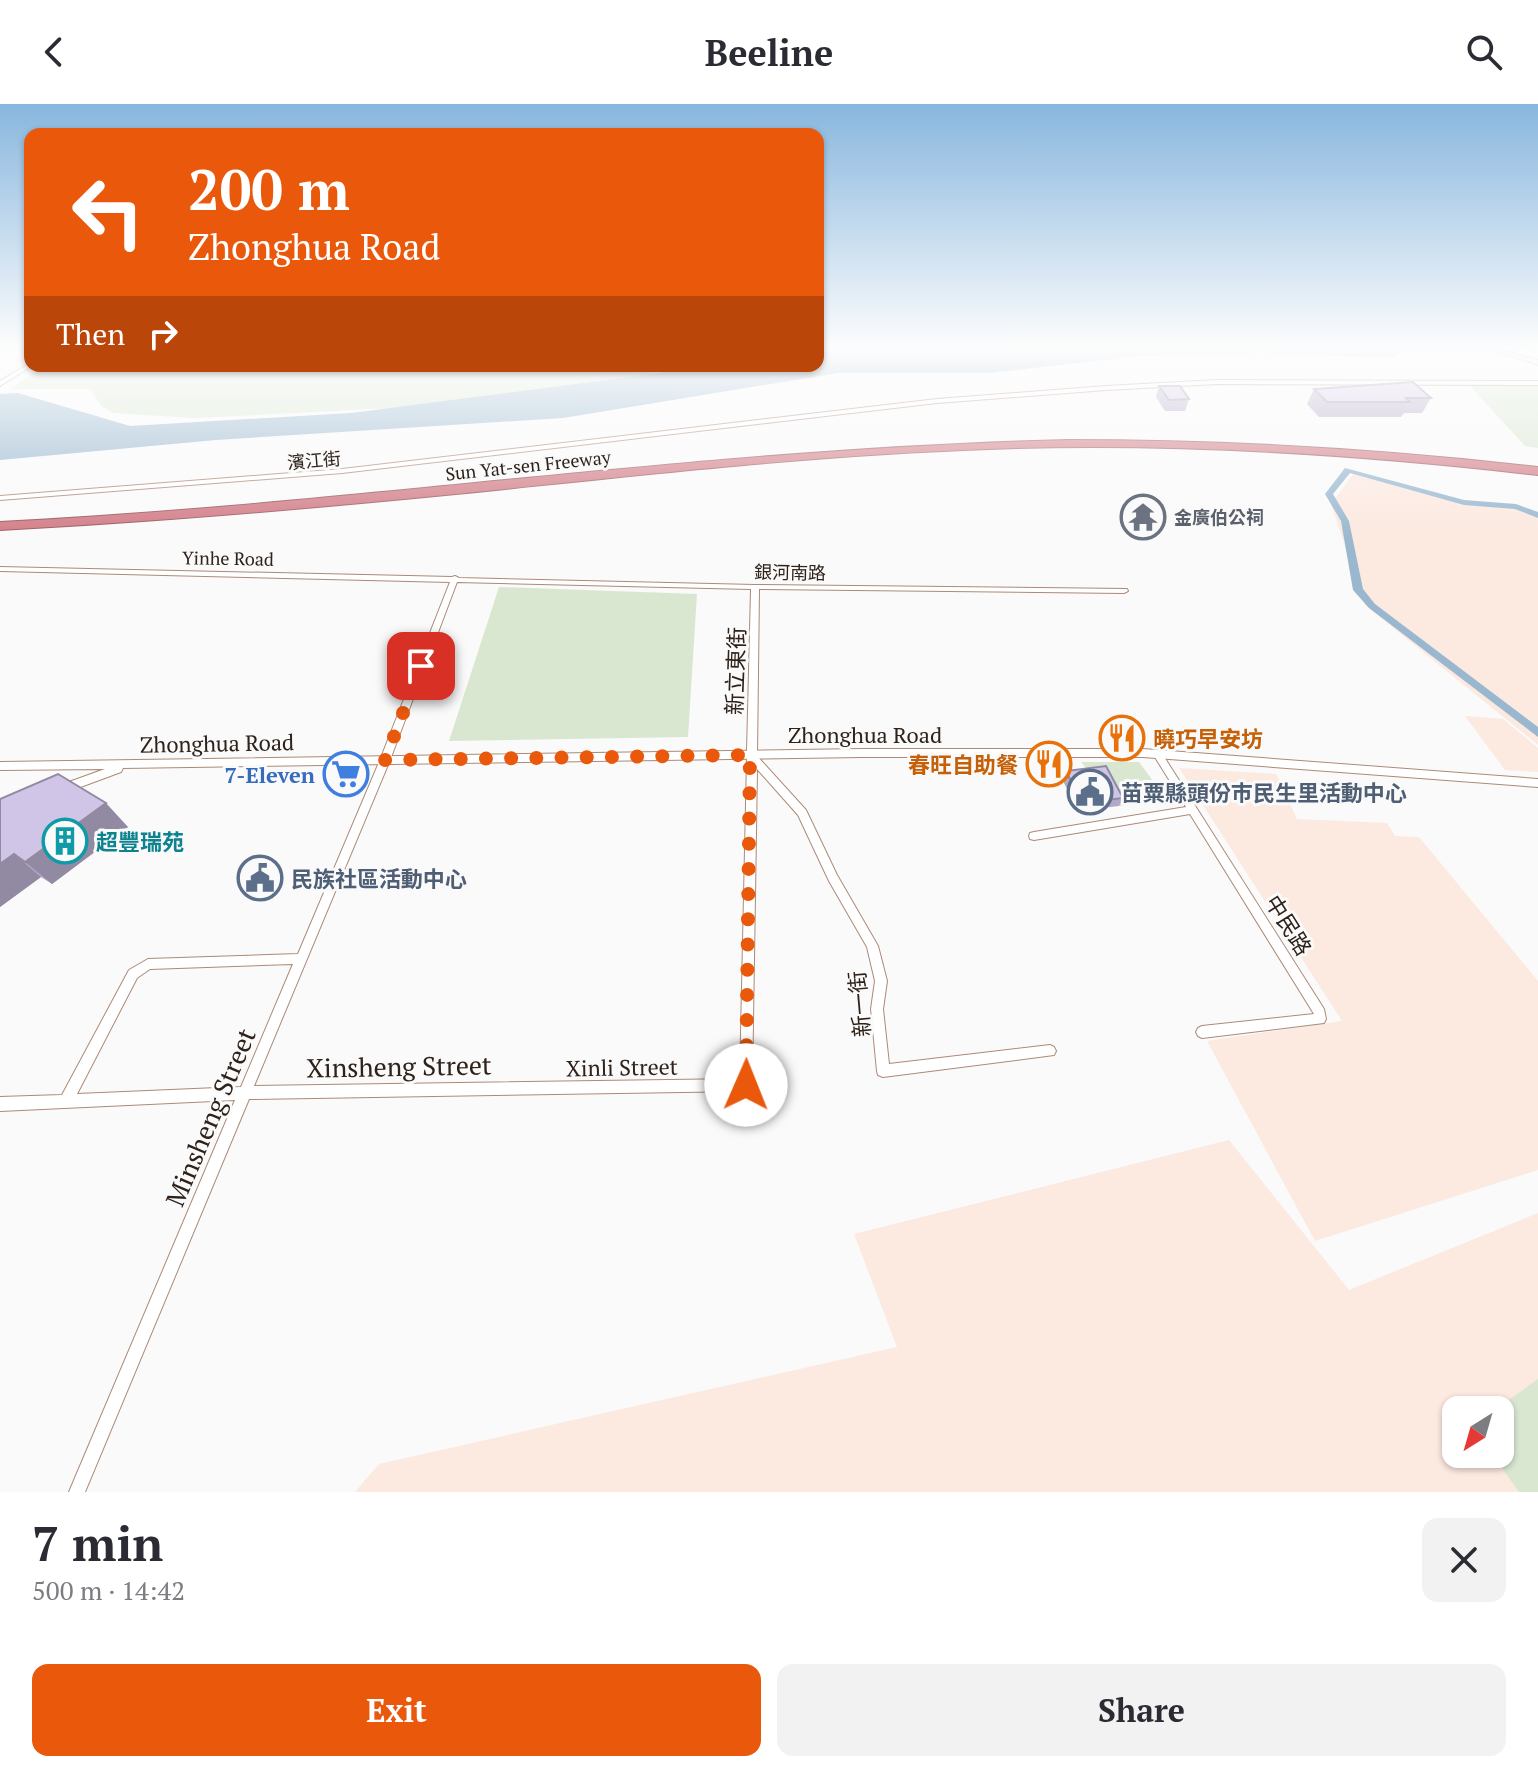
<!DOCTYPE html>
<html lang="en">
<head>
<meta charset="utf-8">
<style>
	:root { --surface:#fff; --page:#f2f2f3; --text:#2b2b33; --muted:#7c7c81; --accent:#ea580c }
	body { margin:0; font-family:"PT Serif","Noto Sans TC",serif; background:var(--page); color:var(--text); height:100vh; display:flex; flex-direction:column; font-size:30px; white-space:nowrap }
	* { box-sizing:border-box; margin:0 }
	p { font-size:26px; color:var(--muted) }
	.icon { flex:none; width:44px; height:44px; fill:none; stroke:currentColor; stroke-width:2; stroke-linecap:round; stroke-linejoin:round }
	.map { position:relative; height:1388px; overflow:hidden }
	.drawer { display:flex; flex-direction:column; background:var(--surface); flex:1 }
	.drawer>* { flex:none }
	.top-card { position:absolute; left:24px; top:24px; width:800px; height:244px; border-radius:16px; box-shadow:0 2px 6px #0004; background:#ea580c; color:#fff; overflow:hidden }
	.needle { width:52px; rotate:217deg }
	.fabs { position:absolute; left:1442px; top:1292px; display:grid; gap:16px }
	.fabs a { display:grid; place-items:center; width:72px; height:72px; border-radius:16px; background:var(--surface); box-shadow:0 2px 6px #0004; font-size:40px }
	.pin { position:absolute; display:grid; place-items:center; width:68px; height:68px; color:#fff; margin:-34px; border-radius:16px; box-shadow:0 4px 12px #0006 }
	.me { position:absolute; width:88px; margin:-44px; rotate:1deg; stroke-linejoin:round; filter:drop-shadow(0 0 6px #0008) }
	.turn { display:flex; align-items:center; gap:28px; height:168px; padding:0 32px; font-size:36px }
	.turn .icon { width:104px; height:104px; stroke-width:2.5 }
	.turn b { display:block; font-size:56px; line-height:68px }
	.then { display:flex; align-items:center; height:76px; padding:0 32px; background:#0003; gap:16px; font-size:30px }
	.round { display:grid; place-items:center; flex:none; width:84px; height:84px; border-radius:16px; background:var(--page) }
	.summary { display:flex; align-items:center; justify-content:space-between; height:136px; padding:0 32px }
	h1 { font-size:48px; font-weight:700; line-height:60px }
	.button { display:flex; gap:16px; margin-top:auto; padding:16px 32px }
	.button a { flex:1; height:92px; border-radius:16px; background:var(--accent); color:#fff; font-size:32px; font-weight:700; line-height:92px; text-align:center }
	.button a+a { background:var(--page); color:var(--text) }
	header { display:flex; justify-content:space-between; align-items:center; height:104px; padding:0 32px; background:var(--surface); font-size:36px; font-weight:700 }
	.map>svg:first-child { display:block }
	.built { fill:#fce9e0; fill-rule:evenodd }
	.green { fill:#d9e7d1 }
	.water { fill:#99b8cf }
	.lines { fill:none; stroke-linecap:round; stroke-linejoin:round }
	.canal { fill:#99b8cf; fill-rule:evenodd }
	.minor-casing { stroke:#ac8a77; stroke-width:2 }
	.tertiary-casing { stroke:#ac8a77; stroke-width:2 }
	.secondary-casing { stroke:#ac8a77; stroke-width:2 }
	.motorway-casing { stroke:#995c60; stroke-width:2 }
	.minor { fill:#fff; fill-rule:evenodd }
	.tertiary { fill:#fff; fill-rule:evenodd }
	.secondary { fill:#f2d8db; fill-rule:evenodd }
	.motorway { fill:#d27c86; fill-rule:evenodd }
	.wall { fill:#b3a9c7 }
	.shaded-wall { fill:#928aa2 }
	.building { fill:#d0c5e7; stroke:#928aa2; stroke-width:2 }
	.route { stroke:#ea580c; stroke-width:14; stroke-dasharray:0 25.2 }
	.labels { text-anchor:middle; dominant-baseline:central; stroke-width:6; stroke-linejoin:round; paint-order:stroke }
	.far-street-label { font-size:18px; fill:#2f221a; stroke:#fafafa }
	.far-worship-label { font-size:18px; font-weight:bold; fill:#5b616d; stroke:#fafafa; text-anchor:start }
	.street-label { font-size:22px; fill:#2f221a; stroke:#fafafa }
	.food-label { font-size:22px; font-weight:bold; fill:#c56008; stroke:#fafafa; text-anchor:start }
	.shop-label { font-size:22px; font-weight:bold; fill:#366cbe; stroke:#fafafa; text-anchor:end }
	.service-label { font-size:22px; font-weight:bold; fill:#4e5e75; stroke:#fafafa; text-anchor:start }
	.culture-label { font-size:22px; font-weight:bold; fill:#0d838f; stroke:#fafafa; text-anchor:start }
	.near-street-label { font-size:26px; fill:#2f221a; stroke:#fafafa }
</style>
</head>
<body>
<header><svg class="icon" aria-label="back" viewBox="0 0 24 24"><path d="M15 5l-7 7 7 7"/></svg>Beeline<svg class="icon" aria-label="search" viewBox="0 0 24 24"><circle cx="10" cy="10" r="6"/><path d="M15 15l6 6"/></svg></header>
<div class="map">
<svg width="1538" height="1388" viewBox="0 0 1538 1388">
	<rect width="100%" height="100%" fill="#fafafa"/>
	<path class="built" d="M1354 369 1464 400 1521 405 1538 413V641L1365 501 1331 400Z
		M1465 612 1503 615 1538 644V668L1505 666Z
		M1179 664 1276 670 1297 715 1387 719 1395 732 1419 733 1538 877V1066L1315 1137 1207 937 1342 917Z
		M1229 1036 1349 1186 1538 1109V1388H355L379 1360 897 1243 854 1130ZM1456 1306H1500V1350H1456Z"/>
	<path class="green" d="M44 262H666L634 276 394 304 194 314 114 309 101 302 90 285H10Z
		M1469 281 1538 282V344L1525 342Z
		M499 483 697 490 688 633 449 637Z
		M1081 658H1139L1168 697 1119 702Z
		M1538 1275V1388H1519L1492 1350H1500V1306H1495Z"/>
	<path class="water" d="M818 242H1419L1391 254 1261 249 1139 252 990 269H838L563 314 216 336 0 356V290L18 289 130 322 351 309 660 269 689 262H818Z"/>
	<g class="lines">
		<path class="canal" d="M1345 364 1464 396 1516 400 1538 408V414L1515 405 1464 401 1350 369 1333 390 1349 417 1363 485 1375 500 1538 623V633L1369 504 1353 486 1341 417 1325 390Z"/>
		<g class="minor-casing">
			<path id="minor" d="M1217 276 1538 277V281L1217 280 1106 286 937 299 342 369 0 396V392L342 365 937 295 1106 282Z
				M0 463 452 473 455 472 459 474 755 481 1127 485 1128 487 1124 489 759 485 757 652 806 706 837 771 878 842 887 877 883 905 889 960 1050 941 1054 943 1056 947 1054 951 883 973 878 971 877 967 871 905 875 877 867 843 829 777 798 711 757 665 752 981 751 985 746 987 249 995 85 1388H69L235 996 0 1007V993L62 991 129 866 148 855 298 850 380 656 450 478 0 467ZM457 478 751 485 747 648 745 651 747 654 740 975 254 982 390 656ZM293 860 241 983 77 990 137 874 150 865Z
				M1158 646 1161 648 1324 905 1326 915 1324 919 1202 934 1198 932 1196 928 1198 924 1202 922 1314 910 1190 710 1034 736 1030 735 1029 732 1030 729 1034 728 1186 703 1153 650Z"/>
		</g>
		<g class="tertiary-casing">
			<path id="tertiary" d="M30 259V262H32L0 282V277Z
				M862 645H1143L1538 675V683L1143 653H862L123 664 121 668 59 691 55 689 53 686 55 683 105 665 0 666V658Z"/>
		</g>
		<g class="secondary-casing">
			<path id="secondary" d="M1480 242H1490L1538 256V261Z"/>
		</g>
		<g class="motorway-casing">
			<path id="motorway" d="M1068 336C1226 336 1381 345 1538 363V371C1356 350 1173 338 989 345 811 351 633 372 456 390 304 405 152 418 0 426V418C357 400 711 344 1068 336Z"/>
		</g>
		<use href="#minor" class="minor"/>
		<use href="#tertiary" class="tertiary"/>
		<use href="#secondary" class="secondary"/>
		<use href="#motorway" class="motorway"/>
	</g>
	<path class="wall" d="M1159 282 1189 295 1185 307H1165L1156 293Z
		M1314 285 1431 294 1422 309H1404L1401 313H1319L1307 300Z
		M1066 667 1123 694 1119 702 1078 707 1062 675Z
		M0 695 128 723 52 780 41 773 0 803Z"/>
	<path class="shaded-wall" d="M106 699 128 723 52 780 25 758Z
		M14 750 41 773 0 803V760Z"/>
	<path class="building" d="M1413 278 1431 294H1406L1410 298H1327L1314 285Z
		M1159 282H1180L1189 295 1169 296Z
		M1106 662 1123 694 1082 699 1066 667Z
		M58 670 106 699 25 758 14 750 0 760V695Z"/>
	<linearGradient id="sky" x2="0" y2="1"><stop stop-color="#88b6de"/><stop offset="0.56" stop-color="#fdfdfd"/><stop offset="1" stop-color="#fdfdfd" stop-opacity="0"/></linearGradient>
	<rect width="1538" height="436" fill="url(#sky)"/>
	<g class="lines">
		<path class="route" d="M421 562 385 656 750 651 746 981"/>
	</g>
	<defs>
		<g id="temple-ring" transform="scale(2.3)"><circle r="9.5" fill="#fafafa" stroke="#6b7280" stroke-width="1.5"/><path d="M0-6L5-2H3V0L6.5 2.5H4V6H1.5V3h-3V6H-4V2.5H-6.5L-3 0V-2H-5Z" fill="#6b7280"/></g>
		<g id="restaurant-ring" transform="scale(2.3)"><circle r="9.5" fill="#fafafa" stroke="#e8710a" stroke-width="1.5"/><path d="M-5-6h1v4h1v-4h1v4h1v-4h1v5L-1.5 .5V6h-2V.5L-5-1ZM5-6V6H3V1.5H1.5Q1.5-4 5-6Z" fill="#e8710a"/></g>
		<g id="supermarket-ring" transform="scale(2.3)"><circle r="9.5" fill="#fafafa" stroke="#3f7fe0" stroke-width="1.5"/><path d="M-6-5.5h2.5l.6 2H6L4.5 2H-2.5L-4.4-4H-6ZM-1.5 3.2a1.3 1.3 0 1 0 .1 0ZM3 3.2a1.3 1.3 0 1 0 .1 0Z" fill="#3f7fe0"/></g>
		<g id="civic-ring" transform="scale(2.3)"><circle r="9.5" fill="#fafafa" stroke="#5c6f8a" stroke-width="1.5"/><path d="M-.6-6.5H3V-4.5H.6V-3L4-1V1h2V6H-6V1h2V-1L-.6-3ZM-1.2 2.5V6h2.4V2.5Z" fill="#5c6f8a"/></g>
		<g id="building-ring" transform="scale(2.3)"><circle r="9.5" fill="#fafafa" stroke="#0f9aa8" stroke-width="1.5"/><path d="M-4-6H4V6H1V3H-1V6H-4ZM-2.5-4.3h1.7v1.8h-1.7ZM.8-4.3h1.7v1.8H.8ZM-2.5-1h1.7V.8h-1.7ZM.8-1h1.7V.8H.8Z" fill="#0f9aa8"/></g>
	</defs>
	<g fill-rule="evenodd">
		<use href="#temple-ring" x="1143" y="413"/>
		<use href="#restaurant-ring" x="1122" y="634"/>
		<use href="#restaurant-ring" x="1049" y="660"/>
		<use href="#supermarket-ring" x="346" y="670"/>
		<use href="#civic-ring" x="1090" y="688"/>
		<use href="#building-ring" x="65" y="737"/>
		<use href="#civic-ring" x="260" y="774"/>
	</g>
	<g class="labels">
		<g class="far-street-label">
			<text transform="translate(314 356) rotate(-5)">濱江街</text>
			<text transform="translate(528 361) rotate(-6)">Sun Yat-sen Freeway</text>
			<text transform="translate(228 454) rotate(1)">Yinhe Road</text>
			<text transform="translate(790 468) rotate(1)">銀河南路</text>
		</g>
		<g class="far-worship-label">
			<text x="1174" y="413">金廣伯公祠</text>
		</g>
		<g class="street-label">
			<text transform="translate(735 567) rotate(-88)">新立東街</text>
			<text x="865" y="630">Zhonghua Road</text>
			<text transform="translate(217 639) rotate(-1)">Zhonghua Road</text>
			<text transform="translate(1289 821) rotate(58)">中民路</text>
			<text transform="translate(859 900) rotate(-95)">新一街</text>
			<text transform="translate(622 963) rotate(-1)">Xinli Street</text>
		</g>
		<g class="food-label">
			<text x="1153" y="634">曉巧早安坊</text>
			<text x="1018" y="660" text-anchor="end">春旺自助餐</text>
		</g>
		<g class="shop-label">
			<text x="315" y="670">7-Eleven</text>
		</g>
		<g class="service-label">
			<text x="1121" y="688">苗粟縣頭份巿民生里活動中心</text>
			<text x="291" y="774">民族社區活動中心</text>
		</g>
		<g class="culture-label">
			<text x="96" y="737">超豐瑞苑</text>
		</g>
		<g class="near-street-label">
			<text transform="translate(399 962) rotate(-1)">Xinsheng Street</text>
			<text transform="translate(210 1013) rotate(-67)">Minsheng Street</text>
		</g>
	</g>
</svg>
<div class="fabs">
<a><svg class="needle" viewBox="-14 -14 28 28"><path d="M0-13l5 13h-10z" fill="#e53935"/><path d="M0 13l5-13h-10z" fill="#7c7c81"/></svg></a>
</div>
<div class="pin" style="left:421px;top:562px;background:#d93025"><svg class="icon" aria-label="arrive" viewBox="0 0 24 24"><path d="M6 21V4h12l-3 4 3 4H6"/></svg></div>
<svg class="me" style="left:746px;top:981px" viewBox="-20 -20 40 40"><circle r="19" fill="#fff"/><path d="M0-13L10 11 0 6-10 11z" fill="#ea580c"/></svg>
<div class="top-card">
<div class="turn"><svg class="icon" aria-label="left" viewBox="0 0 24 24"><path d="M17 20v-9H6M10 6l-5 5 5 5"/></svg><div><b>200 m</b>Zhonghua Road</div></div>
<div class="then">Then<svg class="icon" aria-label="right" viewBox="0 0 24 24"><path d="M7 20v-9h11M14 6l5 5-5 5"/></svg></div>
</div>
</div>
<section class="drawer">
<div class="summary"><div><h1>7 min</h1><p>500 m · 14:42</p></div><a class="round"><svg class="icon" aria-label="close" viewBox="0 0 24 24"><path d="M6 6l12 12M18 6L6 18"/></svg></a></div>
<div class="button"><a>Exit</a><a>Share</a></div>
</section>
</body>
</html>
